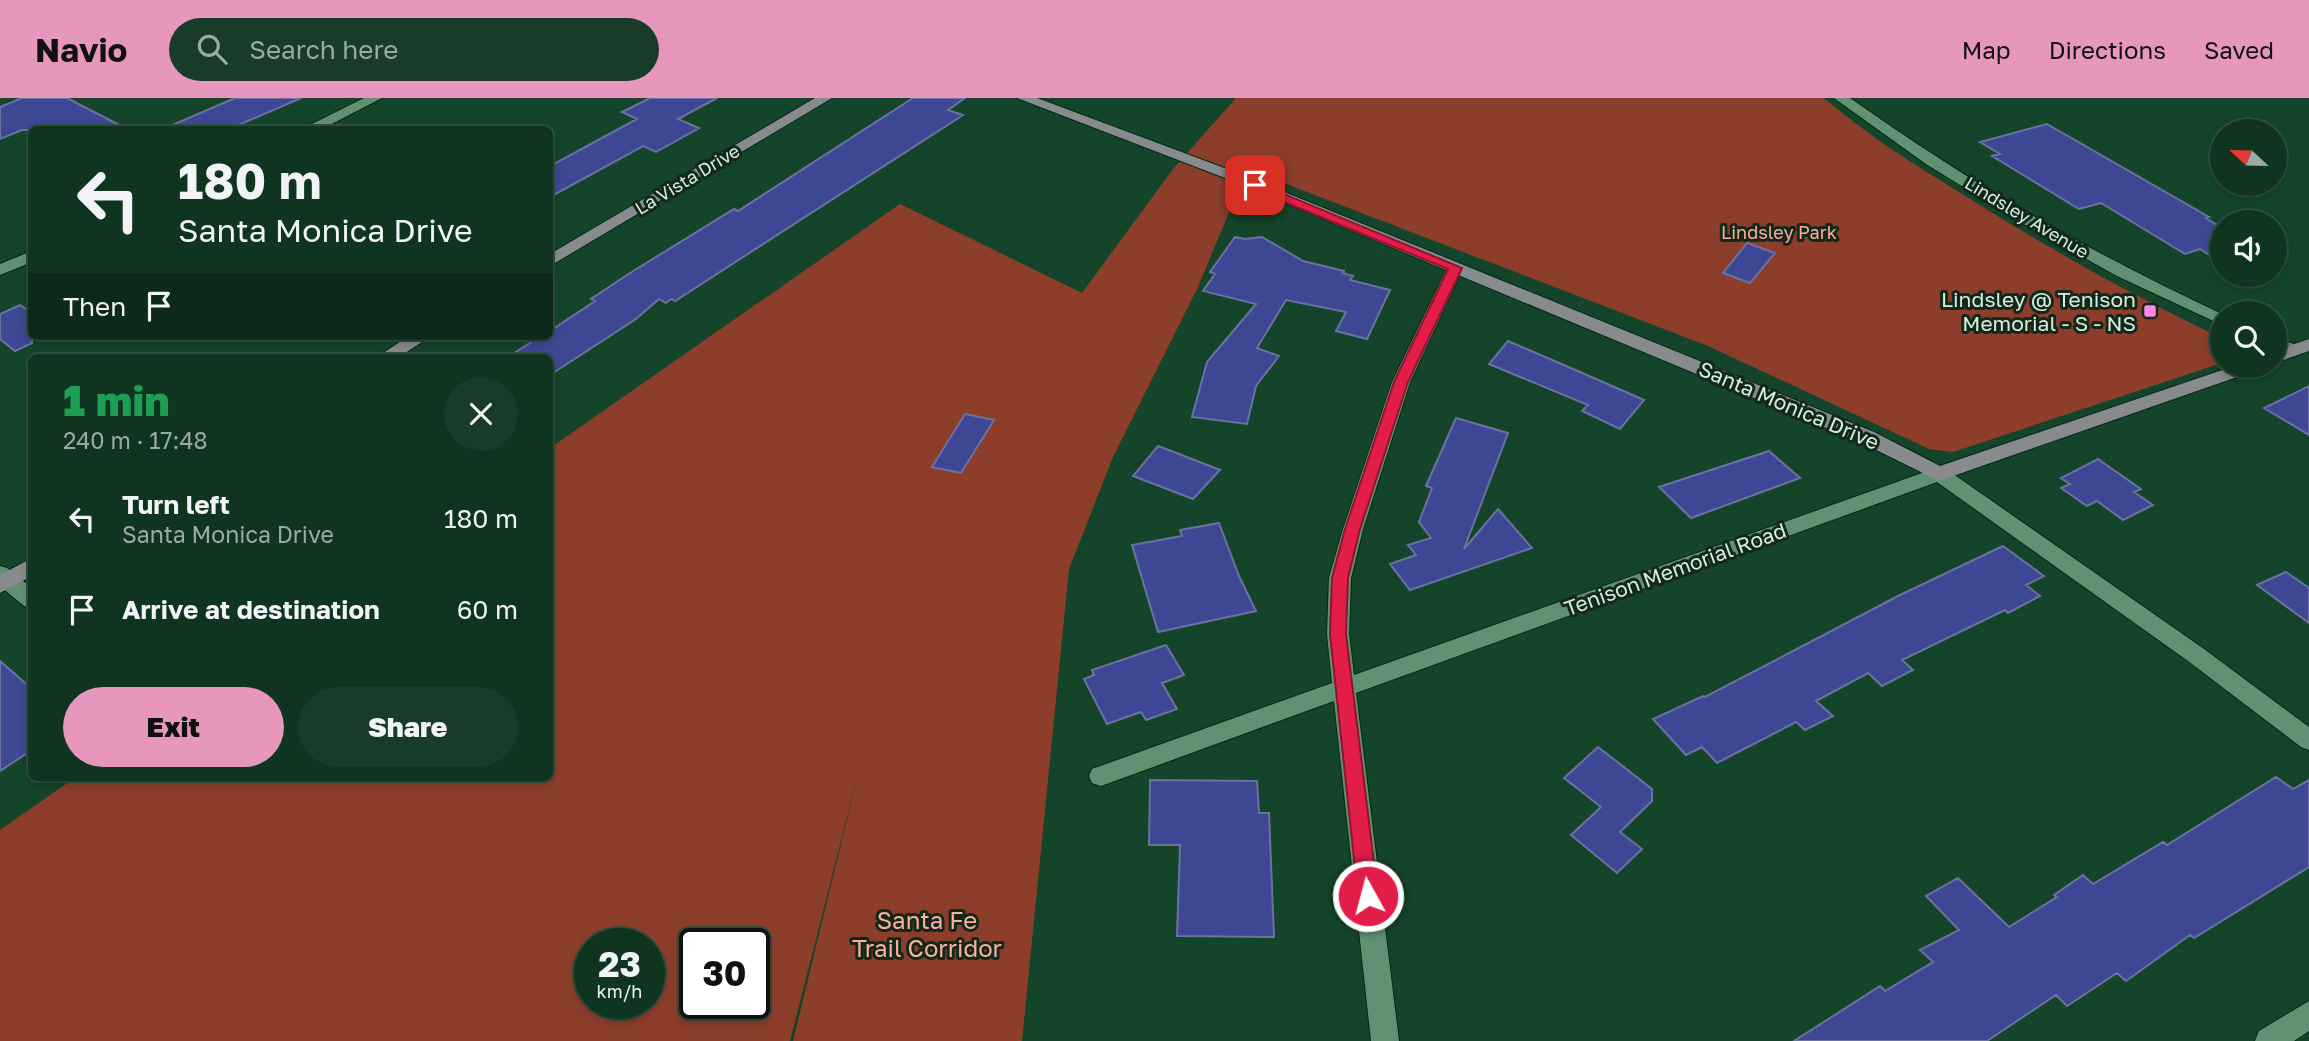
<!DOCTYPE html>
<html lang="en">
<head>
<meta charset="utf-8">
<style>
	:root { --surface:#0f3420; --page:#183c29; --text:#f1f3f6; --muted:#9baaa5; --line:#2f4f3e; --accent:#e797bd }
	body { margin:0; font-family:"Golos Text",sans-serif; background:var(--page); color:var(--text); height:100vh; display:flex; flex-direction:column; font-size:26px; white-space:nowrap }
	* { box-sizing:border-box; margin:0 }
	p { font-size:23px; color:var(--muted) }
	.icon { flex:none; width:38px; height:38px; fill:none; stroke:currentColor; stroke-width:2; stroke-linecap:round; stroke-linejoin:round }
	.map { position:relative; flex:1; overflow:hidden }
	.panel { position:absolute; left:28px; top:256px; width:525px; height:427px; display:flex; flex-direction:column; background:var(--surface); border-radius:10px; box-shadow:0 4px 10px #0003,0 0 0 2px var(--line) }
	.panel>* { flex:none }
	.hud { position:absolute; left:28px; top:28px; width:525px; height:214px; border-radius:10px; box-shadow:0 4px 10px #0003,0 0 0 2px var(--line); background:#0f3420; color:var(--text); overflow:hidden }
	.needle { width:46px; rotate:292deg }
	.buttons { position:absolute; left:2210px; top:21px; display:grid; gap:14px }
	.buttons a { display:grid; place-items:center; width:77px; height:77px; border-radius:50%; background:var(--surface); box-shadow:0 4px 10px #0003,0 0 0 2px var(--line); font-size:35px }
	.speed { position:absolute; left:574px; top:830px; display:flex; gap:14px; font-size:35px; font-weight:700; text-align:center }
	.speed>* { display:grid; place-content:center; width:91px; height:91px; border-radius:50%; background:var(--surface); box-shadow:0 4px 10px #0003,0 0 0 2px var(--line); line-height:1 }
	.speed small { font-size:18px; font-weight:400 }
	.speed .limit { border:4px solid #111; border-radius:10px; background:#fff; color:#111 }
	.pin { position:absolute; display:grid; place-items:center; width:60px; height:60px; color:#fff; margin:-30px; border-radius:14px; box-shadow:0 4px 10px #0006 }
	.me { position:absolute; width:77px; margin:-38px; rotate:353deg; stroke-linejoin:round; filter:drop-shadow(0 0 5px #0008) }
	.turn { display:flex; align-items:center; gap:24px; height:147px; padding:0 35px; font-size:32px }
	.turn .icon { width:91px; height:91px; stroke-width:2.5 }
	.turn b { display:block; font-size:49px; line-height:60px }
	.then { display:flex; align-items:center; height:66px; padding:0 35px; background:#0003; gap:14px; font-size:26px }
	.round { display:grid; place-items:center; flex:none; width:74px; height:74px; border-radius:37px; background:var(--page) }
	.overview { display:flex; align-items:center; justify-content:space-between; height:119px; padding:0 35px }
	h1 { font-size:42px; font-weight:800; line-height:52px; color:#1e9e55 }
	.action { display:flex; gap:14px; margin-top:auto; padding:14px 35px }
	.action a { flex:1; height:80px; border-radius:42px; background:var(--accent); color:#111; font-size:28px; font-weight:800; line-height:80px; text-align:center }
	.action a+a { background:var(--page); color:var(--text) }
	ul { padding:0; list-style:none }
	li { display:flex; align-items:center; gap:21px; height:91px; padding:0 35px }
	li div { flex:1 }
	li b { display:block; font-size:26px }
	li em { font-style:normal }
	header { display:flex; align-items:center; gap:42px; box-sizing:border-box; height:98px; padding:0 35px; background:var(--accent); color:#111 }
	header strong { font-size:33px }
	nav { display:flex; gap:38px; margin-inline-start:auto; font-size:24px }
	.search { width:490px; height:63px; background:var(--page); display:flex; align-items:center; gap:18px; box-sizing:border-box; padding:0 24px; border-radius:38px; color:var(--muted); font-size:26px }
	.map>svg:first-child { display:block }
	.green { fill:#8c3e2b; fill-rule:evenodd }
	.building { fill:#3e4794; stroke:#6a72a0; stroke-width:2 }
	.lines { fill:none; stroke-linecap:round; stroke-linejoin:round }
	.street-casing { stroke:#032915; stroke-width:2 }
	.secondary-casing { stroke:#032915; stroke-width:2 }
	.street { fill:#619172; fill-rule:evenodd }
	.secondary { fill:#878b8d; fill-rule:evenodd }
	.route { fill:#e11d48; stroke:#92132f; stroke-width:2 }
	.poi-dot { fill:#fc86e4; stroke:#13271a; stroke-width:2.5 }
	.labels { text-anchor:middle; dominant-baseline:central; stroke-width:6; stroke-linejoin:round; paint-order:stroke }
	.far-street-label { font-size:18px; fill:#d5efdd; stroke:#13271a }
	.far-park-label { font-size:18px; fill:#fcb09c; stroke:#13271a }
	.poi-label { font-size:21px; fill:#d5efdd; stroke:#13271a; text-anchor:end }
	.street-label { font-size:21px; fill:#d5efdd; stroke:#13271a }
	.near-park-label { font-size:24px; fill:#fcb09c; stroke:#13271a }
</style>
</head>
<body>
<header>
<strong>Navio</strong>
<div class="search"><svg class="icon" aria-label="search" viewBox="0 0 24 24"><circle cx="10" cy="10" r="6"/><path d="M15 15l6 6"/></svg>Search here</div>
<nav><a>Map</a><a>Directions</a><a>Saved</a></nav>
</header>
<div class="map">
<svg width="2309" height="943" viewBox="0 0 2309 943">
	<rect width="100%" height="100%" fill="#14452a"/>
	<path class="green" d="M1236 0H1824C1866 36 1912 65 1959 94 2044 148 2128 195 2219 239L2222 241V265L1953 354 1929 351 1708 248 1247 71 1198 189 1113 359 1069 471 1022 943H793L859 672 790 943H0V732L76 679H550V350L900 106 1082 195 1173 71ZM590 845H649V905H590ZM695 845H754V905H695Z"/>
	<path class="building" d="M22 0H67L129 32H22L0 41V9Z
		M235 0H301L227 32H172L170 28Z
		M650 0H717L678 21 699 30 656 54 643 48 550 99V68L637 21 622 14Z
		M913 0H965L948 12 963 17 675 203 671 201 666 205 659 201 636 221 550 277V259H508L541 238H550V233L595 203 591 201 630 175 734 111 738 113Z
		M2047 26 2209 119 2206 120 2222 130V165L2200 151 2185 156 2101 105 2079 111 1992 58 2000 56 1980 44Z
		M1235 139 1245 141 1262 139 1303 163 1344 173 1343 175 1353 178 1350 182 1390 192 1367 241 1336 233 1346 214 1286 202 1257 250 1279 258 1256 288 1247 326 1192 319 1207 264 1256 206 1203 193 1215 176 1210 174Z
		M1747 145 1775 155 1750 185 1723 175Z
		M20 207 32 215V245L15 253 0 241V216Z
		M1508 243 1580 274 1644 302 1620 331 1582 313 1588 307 1489 266Z
		M2309 288V337L2264 310Z
		M965 316 994 322 961 375 932 369Z
		M1456 320 1508 335 1464 451 1498 411 1532 450 1410 492 1390 466 1416 457 1408 447 1431 440 1419 424 1432 390 1426 388Z
		M1158 348 1174 354 1220 372 1193 401 1133 378Z
		M1769 353 1800 380 1691 420 1659 389Z
		M2098 361 2141 391 2134 394 2153 407 2123 422 2097 403 2087 408 2061 390 2070 386 2061 380Z
		M1219 425 1239 478 1256 513 1158 534 1132 447 1182 438 1180 432Z
		M2003 448 2044 478 2026 487 2040 498 2008 515 2005 512 1902 562 1913 572 1882 588 1868 575 1816 603 1833 618 1805 632 1796 624 1717 665 1702 649 1686 657 1653 621 1703 598 1705 599 1900 497Z
		M2286 474 2309 490V525L2257 487Z
		M1166 547 1184 577 1162 585 1177 611 1146 622 1141 614 1107 626 1084 581 1094 577 1092 572Z
		M0 563 32 591V652L0 673Z
		M1598 649 1652 691V703L1620 734 1642 751 1617 775 1571 737 1601 709 1564 680Z
		M2276 679 2293 691 2309 682V769L2194 840 2190 837 2126 883 2117 875 2067 908 2056 897 1987 943H1794L1880 888 1885 893 1933 864 1920 852 1959 832 1926 798 1958 780 2009 829 2057 799 2054 797 2083 777 2093 786 2163 744 2167 747Z
		M1150 682 1257 683 1259 715H1269L1274 839 1177 838 1180 747H1149Z"/>
	<g class="lines">
		<g class="street-casing">
			<path id="street" d="M364 0H382L320 32H300Z
				M1834 0H1850C1968 84 2091 155 2222 216V227L2117 178 2020 124 1926 66Z
				M32 153V164L0 177V166Z
				M1455 165 1463 170 1410 284 1363 431 1351 480 1349 536 1354 577 1939 369 1946 371 2204 551 2309 629V652L2301 649 2188 563 1937 384 1356 595 1399 943H1371L1334 603 1101 688 1092 685 1089 678 1092 671 1332 585 1327 536 1329 480 1343 431 1392 284 1447 170Z
				M2275 240 2301 248 2304 252 2295 258 2275 251Z
				M0 468 7 470 32 490V510L24 508 0 488Z
				M2309 903V933L2294 943H2255L2259 933Z"/>
		</g>
		<g class="secondary-casing">
			<path id="secondary" d="M815 0H832L550 168V156Z
				M1017 0H1037L1235 74 1874 334 1940 368 2234 268H2260L2257 272 1939 383 1860 344 1225 80Z
				M409 238H431L399 259H377Z
				M2309 241V253L2275 265V253Z
				M32 460V478L0 495V477Z"/>
		</g>
		<use href="#street" class="street"/>
		<use href="#secondary" class="secondary"/>
	</g>
	<path class="route" d="M1255 84 1462 170 1408 284 1360 431 1348 480 1346 536 1378 798 1375 804 1368 807 1361 804 1358 798 1330 536 1332 480 1345 431 1394 284 1448 171 1250 90 1249 87Z"/>
	<rect class="poi-dot" x="2143" y="206" width="14" height="14" rx="3.5"/>
	<g class="labels">
		<g class="far-street-label">
			<text transform="translate(687 81) rotate(-31)">La Vista Drive</text>
			<text transform="translate(2027 119) rotate(31)">Lindsley Avenue</text>
		</g>
		<g class="far-park-label">
			<text x="1779" y="134">Lindsley Park</text>
		</g>
		<g class="poi-label">
			<text x="2136" y="201">Lindsley @ Tenison<tspan x="2136" dy="24">Memorial - S - NS</tspan></text>
		</g>
		<g class="street-label">
			<text transform="translate(1789 307) rotate(23)">Santa Monica Drive</text>
			<text transform="translate(1675 471) rotate(-20)">Tenison Memorial Road</text>
		</g>
		<g class="near-park-label">
			<text x="927" y="821">Santa Fe<tspan x="927" dy="28">Trail Corridor</tspan></text>
		</g>
	</g>
</svg>
<div class="buttons">
<a><svg class="needle" viewBox="-14 -14 28 28"><path d="M0-13l5 13h-10z" fill="#e53935"/><path d="M0 13l5-13h-10z" fill="#9baaa5"/></svg></a>
<a><svg class="icon" aria-label="sound" viewBox="0 0 24 24"><path d="M4 9h4l5-4v14l-5-4H4zM17 9q2 3 0 6"/></svg></a>
<a><svg class="icon" aria-label="search" viewBox="0 0 24 24"><circle cx="10" cy="10" r="6"/><path d="M15 15l6 6"/></svg></a>
</div>
<div class="speed"><div>23<small>km/h</small></div><div class="limit">30</div></div>
<div class="pin" style="left:1255px;top:87px;background:#d93025"><svg class="icon" aria-label="arrive" viewBox="0 0 24 24"><path d="M6 21V4h12l-3 4 3 4H6"/></svg></div>
<svg class="me" style="left:1368px;top:798px" viewBox="-20 -20 40 40"><circle r="17" fill="#e11d48" stroke="#fff" stroke-width="3"/><path d="M0-11L8 9 0 5-8 9z" fill="#fff"/></svg>
<div class="hud">
<div class="turn"><svg class="icon" aria-label="left" viewBox="0 0 24 24"><path d="M17 20v-9H6M10 6l-5 5 5 5"/></svg><div><b>180 m</b>Santa Monica Drive</div></div>
<div class="then">Then<svg class="icon" aria-label="arrive" viewBox="0 0 24 24"><path d="M6 21V4h12l-3 4 3 4H6"/></svg></div>
</div>
<section class="panel">
<div class="overview"><div><h1>1 min</h1><p>240 m · 17:48</p></div><a class="round"><svg class="icon" aria-label="close" viewBox="0 0 24 24"><path d="M6 6l12 12M18 6L6 18"/></svg></a></div>
<ul>
<li><svg class="icon" aria-label="left" viewBox="0 0 24 24"><path d="M17 20v-9H6M10 6l-5 5 5 5"/></svg><div><b>Turn left</b><p>Santa Monica Drive</p></div><em>180 m</em></li>
<li><svg class="icon" aria-label="arrive" viewBox="0 0 24 24"><path d="M6 21V4h12l-3 4 3 4H6"/></svg><div><b>Arrive at destination</b></div><em>60 m</em></li>
</ul>
<div class="action"><a>Exit</a><a>Share</a></div>
</section>
</div>
</body>
</html>
